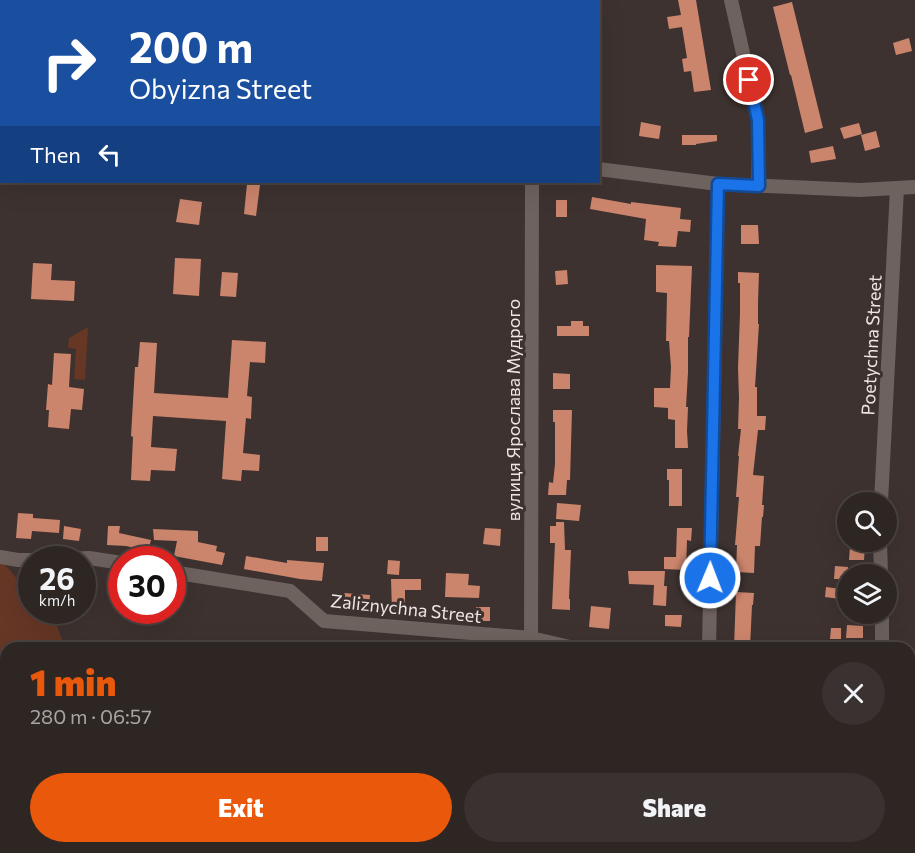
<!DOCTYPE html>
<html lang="en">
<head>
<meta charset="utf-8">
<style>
	:root { --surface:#2e2623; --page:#3a3230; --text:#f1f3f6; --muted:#a7a5a6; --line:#494341; --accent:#ea580c }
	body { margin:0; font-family:Commissioner,sans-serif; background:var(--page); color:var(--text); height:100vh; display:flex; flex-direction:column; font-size:22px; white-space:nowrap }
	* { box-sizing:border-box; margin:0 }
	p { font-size:20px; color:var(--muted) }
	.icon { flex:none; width:33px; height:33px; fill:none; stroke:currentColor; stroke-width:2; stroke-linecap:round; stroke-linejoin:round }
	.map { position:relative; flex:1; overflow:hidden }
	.details { position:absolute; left:0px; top:642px; width:915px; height:212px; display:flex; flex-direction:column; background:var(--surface); border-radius:18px 18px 0 0; box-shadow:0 6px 24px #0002,0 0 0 2px var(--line) }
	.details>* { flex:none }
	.guide { position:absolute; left:0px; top:0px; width:600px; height:183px; box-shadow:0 6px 24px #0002,0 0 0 2px var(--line); background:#1a4fa0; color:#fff; overflow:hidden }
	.controls { position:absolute; left:837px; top:492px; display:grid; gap:12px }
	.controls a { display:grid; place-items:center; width:60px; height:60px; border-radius:50%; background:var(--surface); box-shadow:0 6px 24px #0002,0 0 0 2px var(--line); font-size:30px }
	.speed { position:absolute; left:18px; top:546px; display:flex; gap:12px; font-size:30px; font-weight:700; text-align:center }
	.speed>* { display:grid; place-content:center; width:78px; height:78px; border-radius:50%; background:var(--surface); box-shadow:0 6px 24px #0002,0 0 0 2px var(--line); line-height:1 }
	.speed small { font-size:15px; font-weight:400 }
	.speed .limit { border:9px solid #d22; background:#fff; color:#111 }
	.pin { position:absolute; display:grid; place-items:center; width:51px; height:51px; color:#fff; margin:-26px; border:3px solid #fff; border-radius:50%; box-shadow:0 2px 6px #0007 }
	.me { position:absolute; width:66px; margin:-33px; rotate:1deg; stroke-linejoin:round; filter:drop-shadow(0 0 4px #0008) }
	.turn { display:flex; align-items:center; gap:21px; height:126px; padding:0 30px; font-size:27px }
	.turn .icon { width:78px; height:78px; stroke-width:2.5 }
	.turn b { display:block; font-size:42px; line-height:51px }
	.then { display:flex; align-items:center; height:57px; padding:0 30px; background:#0003; gap:12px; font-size:22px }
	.round { display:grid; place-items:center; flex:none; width:63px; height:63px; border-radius:32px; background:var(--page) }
	.head { display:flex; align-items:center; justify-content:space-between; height:102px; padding:0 30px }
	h1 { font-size:36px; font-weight:800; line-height:45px; color:var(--accent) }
	.button { display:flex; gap:12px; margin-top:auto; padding:12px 30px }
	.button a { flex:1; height:69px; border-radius:36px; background:var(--accent); color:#fff; font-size:24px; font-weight:800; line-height:69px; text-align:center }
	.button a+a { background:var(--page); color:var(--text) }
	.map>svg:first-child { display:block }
	.built { fill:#4a3a34 }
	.green { fill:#673726 }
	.building { fill:#cc856d }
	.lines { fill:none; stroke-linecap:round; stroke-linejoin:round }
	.minor { stroke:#6e625e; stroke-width:14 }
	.rail { stroke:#b4aca9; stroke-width:4; stroke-dasharray:8 8; stroke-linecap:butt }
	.route-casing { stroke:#114b97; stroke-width:15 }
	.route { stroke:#1a73e8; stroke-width:10 }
	.labels { text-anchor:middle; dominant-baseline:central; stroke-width:6; stroke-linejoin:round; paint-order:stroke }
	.street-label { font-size:18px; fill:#ede6e4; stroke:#3d322f }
</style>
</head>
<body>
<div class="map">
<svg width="915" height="853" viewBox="0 0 915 853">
	<rect width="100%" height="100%" fill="#3d322f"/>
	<path class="built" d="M0 800 6 801V848H459L507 853H0Z"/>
	<path class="green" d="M88 327 85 380 74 379 76 349 68 348 69 338Z
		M0 559 31 595 32 610 45 611 56 623 65 648H6V722L0 723Z"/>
	<path class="building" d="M678 0H696L711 90 694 92 691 71 684 72 682 59 687 58 682 27 669 29 667 17 681 15Z
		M792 2 823 128 805 133 791 75H790L773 7Z
		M909 38 912 51 896 55 893 43Z
		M641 122 661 126 659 139 639 136Z
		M859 123 862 134 844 139 840 128Z
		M876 131 880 147 865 151 861 135Z
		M682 135H717V141L696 144V145H682Z
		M833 146 836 159 811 163 809 151Z
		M247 184 260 185 256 216 244 214Z
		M592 197 631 204V202L681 208 680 219 691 220 690 232 678 231 676 247 658 246 659 242 644 240 646 219 590 209Z
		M180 199 202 202 199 225 176 222Z
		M556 200H567V217H556Z
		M741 225H758L759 244H741Z
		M175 258 201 259 199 296 173 294Z
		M33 263 52 264 51 280 75 281 74 301 31 299Z
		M656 265 692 266 689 337H688V372L686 407H688L687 431 688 448H675V420L668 419V408L654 407V388H670L671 367 669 341H666L667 293 656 292Z
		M567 270 568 284 556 285 555 271Z
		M222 272 238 273 236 297 220 296Z
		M738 272 759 273 758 302V324H759L755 387H757V416H766L765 430H758L753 475 764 476 762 505H764L763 517H762L760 546H755L754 573 736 572 737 545H735L739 497H736L739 456H738L741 429H738L739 398 738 368 740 313V283H738Z
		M571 321H583V326H589V336H557V326H571Z
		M232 340 266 342 265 363 250 362 247 396 252 397 251 419 246 418 243 453 260 455 259 471 242 470 241 481 222 479 226 421 153 416 151 447 177 449 175 471 151 470 150 481 131 480 133 437 131 436 135 367H138L140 342 157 343 154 393 228 398Z
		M54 353 71 354 69 387 84 389 82 410 71 409 69 429 48 427 49 410H46L48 384 52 385Z
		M553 373 570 374V389H553Z
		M553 410H572L570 480H567L566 495H548L549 482 553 483 555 464V422H553Z
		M667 469H682V506H669V480H667Z
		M557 503 581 505 579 521 556 519Z
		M18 513 33 514V518L60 520 59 533 32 531 31 539 16 538Z
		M556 522H564L565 550H571L569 599H570V610L552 609 555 543H550V526H556Z
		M64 526 81 529 79 541 63 539Z
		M108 526H120L119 533 151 540 148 551 126 546 107 545Z
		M485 528 501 529 500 546 483 544Z
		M677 528H692L691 541 687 540 686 570 664 569V557H676Z
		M153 529 198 531V542L217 546 216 551 225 553 222 565 174 556 177 541 154 540Z
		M316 537H328V551H316Z
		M850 546 865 547 864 560H849Z
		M246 556 287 563V560L324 563 322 581 300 579 244 569Z
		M388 560 400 561 399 575 387 574Z
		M835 566 848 567 847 579H834Z
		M628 571H665L664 586H667L666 606 653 605 654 585 629 584Z
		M446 573 469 574 468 585 480 586 479 598 445 597Z
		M391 579H421V590H405V611H392Z
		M826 587 841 589 840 599 825 597Z
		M736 592 754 593 753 605H752L750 648H734Z
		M344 593 370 595 369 609 343 607Z
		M591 606 611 608 609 629 589 627Z
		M476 607H490V621H477Z
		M665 615H682L681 627 665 626Z
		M847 625 863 626V638H846Z
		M831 628H841V639H830Z"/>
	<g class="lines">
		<path class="minor" d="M143 0V2
			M323 0 324 2
			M512 0V2
			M731 0 758 120V186
			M0 118 2 119
			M0 133 2 131
			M598 169 718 184 860 190 915 187
			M881 502 897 188
			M880 542 881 574
			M0 557 18 560H32
			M34 560 89 558 122 563
			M172 572 290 591 324 621 531 638 574 648
			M882 614V648
			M531 638 532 182
			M709 648 718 184
			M909 691 915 692"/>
		<path class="rail" d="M0 704H6
			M909 712 915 713
			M0 758 6 759
			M0 775 6 776
			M0 785 6 786
			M580 848 619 853
			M650 848 691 853"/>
	</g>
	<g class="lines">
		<g class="route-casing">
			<path id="route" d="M710 578 718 184 759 186 758 120 749 80"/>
		</g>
		<use href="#route" class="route"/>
	</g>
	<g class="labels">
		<g class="street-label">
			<text transform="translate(871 345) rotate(-87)">Poetychna Street</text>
			<text transform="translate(513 410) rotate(-90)">вулиця Ярослава Мудрого</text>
			<text transform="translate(406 608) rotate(6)">Zaliznychna Street</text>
		</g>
	</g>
</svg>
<div class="controls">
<a><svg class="icon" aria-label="search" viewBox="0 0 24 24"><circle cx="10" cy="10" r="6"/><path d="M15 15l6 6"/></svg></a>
<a><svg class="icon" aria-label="layers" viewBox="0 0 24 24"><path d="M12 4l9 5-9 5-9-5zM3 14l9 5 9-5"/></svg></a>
</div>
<div class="speed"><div>26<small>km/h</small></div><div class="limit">30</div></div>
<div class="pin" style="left:749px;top:80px;background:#d93025"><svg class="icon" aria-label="arrive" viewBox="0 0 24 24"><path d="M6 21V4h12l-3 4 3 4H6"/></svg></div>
<svg class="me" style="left:710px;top:578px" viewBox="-20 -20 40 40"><circle r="17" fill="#1a73e8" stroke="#fff" stroke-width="3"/><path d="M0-11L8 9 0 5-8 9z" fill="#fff"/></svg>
<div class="guide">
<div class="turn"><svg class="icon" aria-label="right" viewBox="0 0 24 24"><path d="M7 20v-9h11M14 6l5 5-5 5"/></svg><div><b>200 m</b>Obyizna Street</div></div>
<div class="then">Then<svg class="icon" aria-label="left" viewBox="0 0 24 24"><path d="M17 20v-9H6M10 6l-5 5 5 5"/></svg></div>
</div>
<section class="details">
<div class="head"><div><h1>1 min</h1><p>280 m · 06:57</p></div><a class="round"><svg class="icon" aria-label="close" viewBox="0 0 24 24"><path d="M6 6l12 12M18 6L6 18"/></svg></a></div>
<div class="button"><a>Exit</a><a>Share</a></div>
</section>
</div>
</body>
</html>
